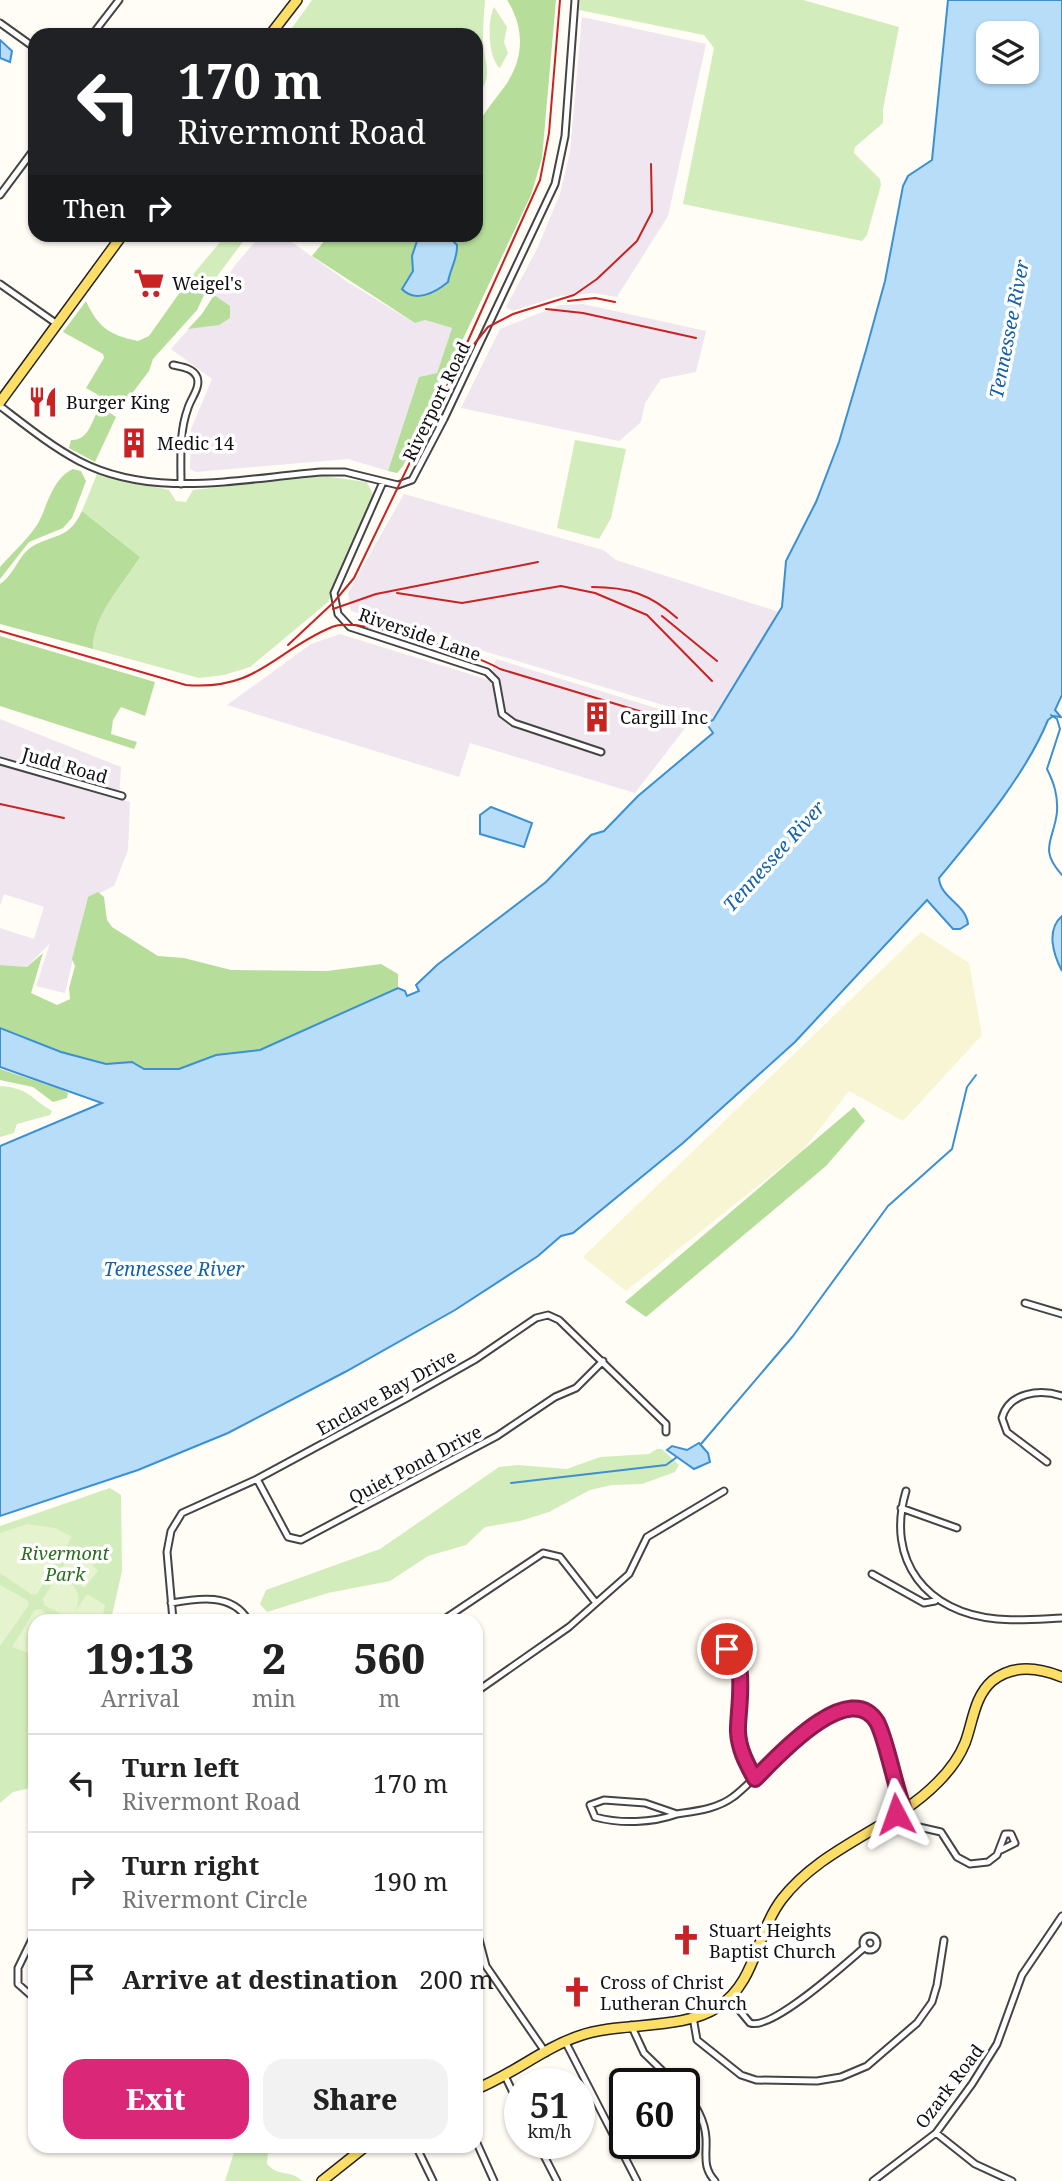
<!DOCTYPE html>
<html lang="en">
<head>
<meta charset="utf-8">
<style>
	:root { --surface:#fff; --page:#f2f2f2; --text:#222; --muted:#767676; --line:#e0e0e0; --accent:#db2777 }
	body { margin:0; font-family:"Noto Serif",serif; background:var(--page); color:var(--text); height:100vh; display:flex; flex-direction:column; font-size:26px; white-space:nowrap }
	* { box-sizing:border-box; margin:0 }
	p { font-size:23px; color:var(--muted) }
	.icon { flex:none; width:38px; height:38px; fill:none; stroke:currentColor; stroke-width:2; stroke-linecap:round; stroke-linejoin:round }
	.map { position:relative; flex:1; overflow:hidden }
	.side { position:absolute; left:28px; top:1614px; width:455px; height:539px; display:flex; flex-direction:column; background:var(--surface); border-radius:21px; box-shadow:0 2px 5px #0004 }
	.side>* { flex:none }
	.banner { position:absolute; left:28px; top:28px; width:455px; height:214px; border-radius:21px; box-shadow:0 2px 5px #0004; background:#202124; color:#fff; overflow:hidden }
	.buttons { position:absolute; left:976px; top:21px; display:grid; gap:14px }
	.buttons a { display:grid; place-items:center; width:63px; height:63px; border-radius:14px; background:var(--surface); box-shadow:0 2px 5px #0004; font-size:35px }
	.speed { position:absolute; left:504px; top:2068px; display:flex; gap:14px; font-size:35px; font-weight:700; text-align:center }
	.speed>* { display:grid; place-content:center; width:91px; height:91px; border-radius:50%; background:var(--surface); box-shadow:0 2px 5px #0004; line-height:1 }
	.speed small { font-size:18px; font-weight:400 }
	.speed .limit { border:4px solid #111; border-radius:10px; background:#fff; color:#111 }
	.pin { position:absolute; display:grid; place-items:center; width:60px; height:60px; color:#fff; margin:-30px; border:4px solid #fff; border-radius:50%; box-shadow:0 2px 7px #0007 }
	.me { position:absolute; width:77px; margin:-38px; rotate:356deg; stroke-linejoin:round; filter:drop-shadow(0 0 5px #0008) }
	.turn { display:flex; align-items:center; gap:24px; height:147px; padding:0 35px; font-size:32px }
	.turn .icon { width:91px; height:91px; stroke-width:2.5 }
	.turn b { display:block; font-size:49px; line-height:60px }
	.then { display:flex; align-items:center; height:66px; padding:0 35px; background:#0003; gap:14px; font-size:26px }
	.eta { display:flex; justify-content:space-evenly; align-items:center; height:119px; text-align:center }
	.eta b { font-size:42px; font-weight:800; line-height:49px }
	.primary-button { display:flex; gap:14px; margin-top:auto; padding:14px 35px }
	.primary-button a { flex:1; height:80px; border-radius:21px; background:var(--accent); color:#fff; font-size:28px; font-weight:800; line-height:80px; text-align:center }
	.primary-button a+a { background:var(--page); color:var(--text) }
	ul { padding:0; list-style:none }
	li { display:flex; align-items:center; gap:21px; height:98px; padding:0 35px; border-top:2px solid var(--line) }
	li div { flex:1 }
	li b { display:block; font-size:26px }
	li em { font-style:normal }
	.map>svg:first-child { display:block }
	.industrial { fill:#efe6ef }
	.farmland { fill:#f7f5d3 }
	.green { fill:#d3ecbc }
	.forest { fill:#b6de9a }
	.pitch { fill:#e5f3ce }
	.water { fill:#b7ddf9; stroke:#3b90d3; stroke-width:2; fill-rule:evenodd }
	.lines { fill:none; stroke-linecap:round; stroke-linejoin:round }
	.stream { stroke:#3b90d3; stroke-width:2 }
	.street-casing { stroke:#444; stroke-width:9 }
	.primary-casing { stroke:#222; stroke-width:12 }
	.street { stroke:#fff; stroke-width:5 }
	.primary { stroke:#fdde67; stroke-width:9 }
	.rail { stroke:#c82223; stroke-width:2 }
	.route-casing { stroke:#8e194d; stroke-width:18 }
	.route { stroke:#db2777; stroke-width:12 }
	.labels { text-anchor:middle; dominant-baseline:central; stroke-width:7; stroke-linejoin:round; paint-order:stroke }
	.poi-label { font-size:18px; fill:#111; stroke:#fff; text-anchor:start }
	.street-label { font-size:18px; fill:#111; stroke:#fff }
	.park-label { font-size:18px; font-style:italic; fill:#2a6d1d; stroke:#fff }
	.water-label { font-size:19px; font-style:italic; fill:#1362a9; stroke:#fff }
</style>
</head>
<body>
<div class="map">
<svg width="1062" height="2181" viewBox="0 0 1062 2181">
	<rect width="100%" height="100%" fill="#fffdf5"/>
	<path class="industrial" d="M582 17 706 44 668 216 617 297 593 293 559 296 512 311 506 307 537 249 560 194 570 152Z
		M261 235H282L349 283 415 323 425 320 452 328 437 373 419 377 388 471 348 459 196 472 190 469 191 429 212 379 171 349 202 314 236 264Z
		M583 304 706 331 696 372 661 379 645 403 641 422 619 441 461 408 500 329 560 305Z
		M404 494 603 550 616 560 779 612 713 720 351 611 348 593Z
		M340 634 489 680 496 659 692 719 635 793 470 743 459 777 227 705 311 644Z
		M0 719 121 767 119 798 130 802 128 850 114 886 87 899 65 993 36 986 50 943 27 967 0 965V928L34 939 44 907 4 894 0 906Z"/>
	<path class="farmland" d="M921 932 969 963 982 1035 903 1121 849 1091 803 1150 626 1291 583 1257Z"/>
	<path class="green" d="M312 0H485C484 13 483 27 483 40 484 68 495 72 476 99V35H287Z
		M580 0H803L899 27 883 109V123L855 147 854 153 880 179 881 185 867 235 862 241 683 204 714 48 704 35 579 10Z
		M494 7 507 27 504 42 508 53 500 68C488 59 487 21 494 7Z
		M226 235H248L206 291 190 278Z
		M575 440 626 449 611 518 599 539 557 528Z
		M97 474 169 490 176 501 186 502 193 490 323 476 367 482 373 495 328 602 250 667 224 675 199 678 93 649C93 613 123 586 140 557L82 511Z
		M0 1086C29 1088 30 1098 52 1111L50 1115 17 1124 14 1133 0 1137Z
		M657 1449H662L679 1465 675 1472 642 1484 612 1485 590 1490 549 1512 520 1521 485 1527 466 1545 428 1556 390 1581 328 1593 267 1612 260 1604 266 1590 380 1549 499 1467 518 1465 567 1469 600 1457 649 1454Z
		M110 1488 121 1495 122 1571 111 1620H35V1787L13 1792 0 1803V1526Z
		M236 2146H254L268 2152 267 2164C280 2178 290 2169 302 2181H225Z"/>
	<path class="forest" d="M507 0H556L542 158 531 195 403 466 397 473 388 471 419 377 437 373 452 328 425 320 415 323 312 256 329 235 476 234C476 202 470 163 477 131 481 114 492 104 502 90 524 62 526 30 507 0Z
		M190 278 206 291 197 310 153 359 149 371 121 408 86 388 104 358 103 354 63 332 86 301C98 327 109 335 138 341L149 336Z
		M214 295 230 306V318L219 325 188 329 202 314Z
		M103 408 116 417 95 462 69 448 71 440C88 441 91 423 98 410Z
		M73 469 81 471 86 481 72 518 63 528 29 542 0 579V567C12 553 27 540 37 525 47 509 51 479 73 469Z
		M82 511 140 557C123 585 93 614 93 649L0 624V584C15 574 18 555 33 546 56 533 68 540 82 511Z
		M0 636 155 682 145 716 121 707 113 720 111 734 137 742 134 749 0 706Z
		M98 892 104 897 107 920 112 927 158 956 184 958 231 970 327 971 381 964 398 974V988L260 1050 216 1055 179 1069H144L130 1063 106 1064 61 1052 0 1028V965L27 967 43 953 31 993 57 1005 70 999 69 988 75 966 72 959 88 897Z
		M0 1069 61 1089 68 1093 67 1098 53 1102 33 1087 0 1080Z
		M854 1107 865 1121 826 1166 646 1317 625 1302Z"/>
	<path class="pitch" d="M28 1524 55 1528 72 1537 37 1594 32 1595 0 1573V1533Z
		M76 1547 98 1571 84 1588 60 1571Z
		M60 1572C73 1583 84 1593 75 1611L87 1594 105 1605 102 1620H74L44 1605 43 1599Z
		M0 1585 27 1600 29 1605 0 1646Z
		M40 1609 55 1620H35V1655L12 1647 35 1610Z"/>
	<path class="water" d="M948 0H1062V695L1055 710 1061 717 1053 716 1048 720C1025 776 977 832 939 878 940 898 966 904 968 924L960 929H953L927 900 795 1042 683 1143 573 1233 561 1236 538 1256 455 1310 345 1372 228 1433 138 1470 0 1516V1146L102 1103 0 1067V1028L61 1052 106 1064 132 1062 144 1069H179L216 1055 260 1050 398 988 405 991 407 996 419 991 416 985 437 965 546 882 591 835 604 831 638 796 713 733 706 723 713 720 782 607 786 561 816 502 839 442 866 350 885 281 903 186 908 176 932 160ZM989 33H1027V72H989Z
		M0 40 12 51 10 62 0 58Z
		M419 235H447L457 245C458 258 450 269 448 282 435 293 415 303 402 289L413 271 412 256Z
		M491 807 532 823 524 847 480 834V815Z
		M1062 916V971C1053 954 1046 930 1062 916Z
		M699 1443 708 1453 710 1462 694 1469 667 1450 672 1446 687 1450Z"/>
	<g class="lines">
		<path class="stream" d="M1051 715 1057 719 1060 729 1047 769C1054 783 1058 795 1057 812 1054 840 1038 849 1062 875
			M701 1444 793 1336 888 1206 952 1149 967 1087 976 1075
			M511 1483 666 1465 677 1457"/>
		<g class="street-casing">
			<path id="street" d="M0 23 35 48
				M92 35 119 0
				M0 195 35 148
				M0 284 57 324
				M173 365C182 367 193 368 197 377 201 387 191 398 188 408 179 432 181 458 181 484
				M0 406C25 425 51 446 79 461 154 500 243 478 322 472H345L398 485 412 480 444 419 555 184 565 136 575 0
				M383 482 334 593 338 614 350 627 487 672 496 681 502 714 514 723 601 752
				M0 761 122 796
				M1025 1303 1062 1314
				M1047 1462 1007 1432 1002 1418C1009 1392 1040 1389 1062 1396
				M257 1479 288 1537 301 1540 497 1436 555 1397 576 1388 603 1361
				M906 1491C885 1561 927 1613 997 1619 1018 1621 1040 1619 1062 1618
				M901 1508 957 1528
				M872 1574 924 1603 935 1601
				M171 1603C199 1598 232 1593 248 1620
				M173 1620 167 1552 171 1531 182 1513 257 1479 407 1398 476 1359 536 1318 548 1315 559 1320 666 1424V1432
				M443 1620 543 1553 560 1557 596 1603
				M739 1676 722 1668 719 1653 731 1650C748 1673 737 1706 738 1732 739 1750 747 1764 755 1779
				M476 1692 569 1627 629 1574 647 1537 724 1491
				M604 1800 645 1803 677 1814C652 1823 620 1824 595 1817L590 1805Z
				M677 1814C696 1811 717 1809 733 1797 764 1775 829 1684 871 1717 892 1734 888 1804 914 1825
				M896 1814 906 1824 941 1832 957 1857 970 1864 988 1862 997 1855 1005 1834H1011L1015 1843 1001 1850
				M476 1928 486 1966 546 2053
				M35 1933 18 1968V1984L35 1999
				M863 1943a7 7 0 1 1 14 0a7 7 0 1 1-14 0Z
				M730 1999 750 2023C772 2031 846 1963 865 1947
				M693 2017 697 2040 741 2075 756 2080 817 2081 841 2077 867 2066 917 2023 932 2002 937 1985 944 1940
				M631 2025 644 2053 676 2084
				M565 2041 637 2181
				M506 2078 520 2107
				M684 2092C696 2104 705 2121 706 2138 707 2155 702 2167 715 2181
				M936 2133 975 2164 1012 2181
				M476 2141 494 2181
				M538 2144 557 2181
				M416 2146 433 2181
				M873 2181 936 2133 972 2084 997 2044 1022 1975 1062 1916"/>
		</g>
		<g class="primary-casing">
			<path id="primary" d="M270 35 297 0
				M0 402 123 234
				M476 2089C512 2075 543 2048 579 2036 621 2021 682 2031 718 2007 756 1983 756 1933 782 1899 823 1846 892 1829 938 1782 949 1771 959 1758 965 1743 973 1722 974 1697 992 1681 1013 1664 1038 1667 1062 1677
				M322 2181 366 2146"/>
		</g>
		<use href="#street" class="street"/>
		<use href="#primary" class="primary"/>
		<path class="rail" d="M568 301 595 298 615 302
			M546 309 583 313 696 338
			M467 343 540 180 549 133 560 0
			M592 587C628 587 650 594 677 618
			M397 593 462 603 561 586 595 593 647 615 712 681
			M333 609 376 594 538 562
			M662 616 717 661
			M0 631 186 685C258 691 274 651 332 627 359 616 473 653 500 669L649 714
			M288 645 334 602 354 578 457 365 488 327 513 314 574 295 597 279 637 241 652 212 651 164
			M0 804 64 818"/>
	</g>
	<g class="lines">
		<g class="route-casing">
			<path id="route" d="M727 1649C749 1657 737 1714 738 1732 739 1750 747 1764 755 1779 774 1760 849 1676 877 1722 886 1738 895 1787 904 1810L896 1814"/>
		</g>
		<use href="#route" class="route"/>
	</g>
	<defs>
		<g id="supermarket-bare" transform="scale(2.415)"><path d="M-6-5.5h2.5l.6 2H6L4.5 2H-2.5L-4.4-4H-6ZM-1.5 3.2a1.3 1.3 0 1 0 .1 0ZM3 3.2a1.3 1.3 0 1 0 .1 0Z" fill="#c82223" stroke="#fff" stroke-width="2.5" paint-order="stroke"/></g>
		<g id="restaurant-bare" transform="scale(2.415)"><path d="M-5-6h1v4h1v-4h1v4h1v-4h1v5L-1.5 .5V6h-2V.5L-5-1ZM5-6V6H3V1.5H1.5Q1.5-4 5-6Z" fill="#c82223" stroke="#fff" stroke-width="2.5" paint-order="stroke"/></g>
		<g id="building-bare" transform="scale(2.415)"><path d="M-4-6H4V6H1V3H-1V6H-4ZM-2.5-4.3h1.7v1.8h-1.7ZM.8-4.3h1.7v1.8H.8ZM-2.5-1h1.7V.8h-1.7ZM.8-1h1.7V.8H.8Z" fill="#c82223" stroke="#fff" stroke-width="2.5" paint-order="stroke"/></g>
		<g id="church-bare" transform="scale(2.415)"><path d="M-1.2-6h2.4v3.5h3.3v2.4h-3.3V6h-2.4V-.1h-3.3v-2.4h3.3Z" fill="#c82223" stroke="#fff" stroke-width="2.5" paint-order="stroke"/></g>
	</defs>
	<g fill-rule="evenodd">
		<use href="#supermarket-bare" x="149" y="283"/>
		<use href="#restaurant-bare" x="43" y="402"/>
		<use href="#building-bare" x="134" y="443"/>
		<use href="#building-bare" x="597" y="717"/>
		<use href="#church-bare" x="686" y="1940"/>
		<use href="#church-bare" x="577" y="1992"/>
	</g>
	<g class="labels">
		<g class="poi-label">
			<text x="172" y="283">Weigel's</text>
			<text x="66" y="402">Burger King</text>
			<text x="157" y="443">Medic 14</text>
			<text x="620" y="717">Cargill Inc</text>
			<text x="709" y="1930">Stuart Heights<tspan x="709" dy="21">Baptist Church</tspan></text>
			<text x="600" y="1982">Cross of Christ<tspan x="600" dy="21">Lutheran Church</tspan></text>
		</g>
		<g class="street-label">
			<text transform="translate(436 401) rotate(-64)">Riverport Road</text>
			<text transform="translate(420 634) rotate(19)">Riverside Lane</text>
			<text transform="translate(65 765) rotate(16)">Judd Road</text>
			<text transform="translate(386 1392) rotate(-29)">Enclave Bay Drive</text>
			<text transform="translate(415 1464) rotate(-28)">Quiet Pond Drive</text>
			<text transform="translate(949 2086) rotate(-53)">Ozark Road</text>
		</g>
		<g class="park-label">
			<text x="65" y="1553">Rivermont<tspan x="65" dy="21">Park</tspan></text>
		</g>
		<g class="water-label">
			<text transform="translate(1009 329) rotate(-79)">Tennessee River</text>
			<text transform="translate(774 856) rotate(-48)">Tennessee River</text>
			<text x="174" y="1269">Tennessee River</text>
		</g>
	</g>
</svg>
<div class="buttons">
<a><svg class="icon" aria-label="layers" viewBox="0 0 24 24"><path d="M12 4l9 5-9 5-9-5zM3 14l9 5 9-5"/></svg></a>
</div>
<div class="speed"><div>51<small>km/h</small></div><div class="limit">60</div></div>
<div class="pin" style="left:727px;top:1649px;background:#d93025"><svg class="icon" aria-label="arrive" viewBox="0 0 24 24"><path d="M6 21V4h12l-3 4 3 4H6"/></svg></div>
<svg class="me" style="left:896px;top:1814px" viewBox="-20 -20 40 40"><path d="M0-17L14 15 0 8-14 15z" fill="#db2777" stroke="#fff" stroke-width="4"/></svg>
<div class="banner">
<div class="turn"><svg class="icon" aria-label="left" viewBox="0 0 24 24"><path d="M17 20v-9H6M10 6l-5 5 5 5"/></svg><div><b>170 m</b>Rivermont Road</div></div>
<div class="then">Then<svg class="icon" aria-label="right" viewBox="0 0 24 24"><path d="M7 20v-9h11M14 6l5 5-5 5"/></svg></div>
</div>
<section class="side">
<div class="eta">
<div><b>19:13</b><p>Arrival</p></div>
<div><b>2</b><p>min</p></div>
<div><b>560</b><p>m</p></div>
</div>
<ul>
<li><svg class="icon" aria-label="left" viewBox="0 0 24 24"><path d="M17 20v-9H6M10 6l-5 5 5 5"/></svg><div><b>Turn left</b><p>Rivermont Road</p></div><em>170 m</em></li>
<li><svg class="icon" aria-label="right" viewBox="0 0 24 24"><path d="M7 20v-9h11M14 6l5 5-5 5"/></svg><div><b>Turn right</b><p>Rivermont Circle</p></div><em>190 m</em></li>
<li><svg class="icon" aria-label="arrive" viewBox="0 0 24 24"><path d="M6 21V4h12l-3 4 3 4H6"/></svg><div><b>Arrive at destination</b></div><em>200 m</em></li>
</ul>
<div class="primary-button"><a>Exit</a><a>Share</a></div>
</section>
</div>
</body>
</html>
